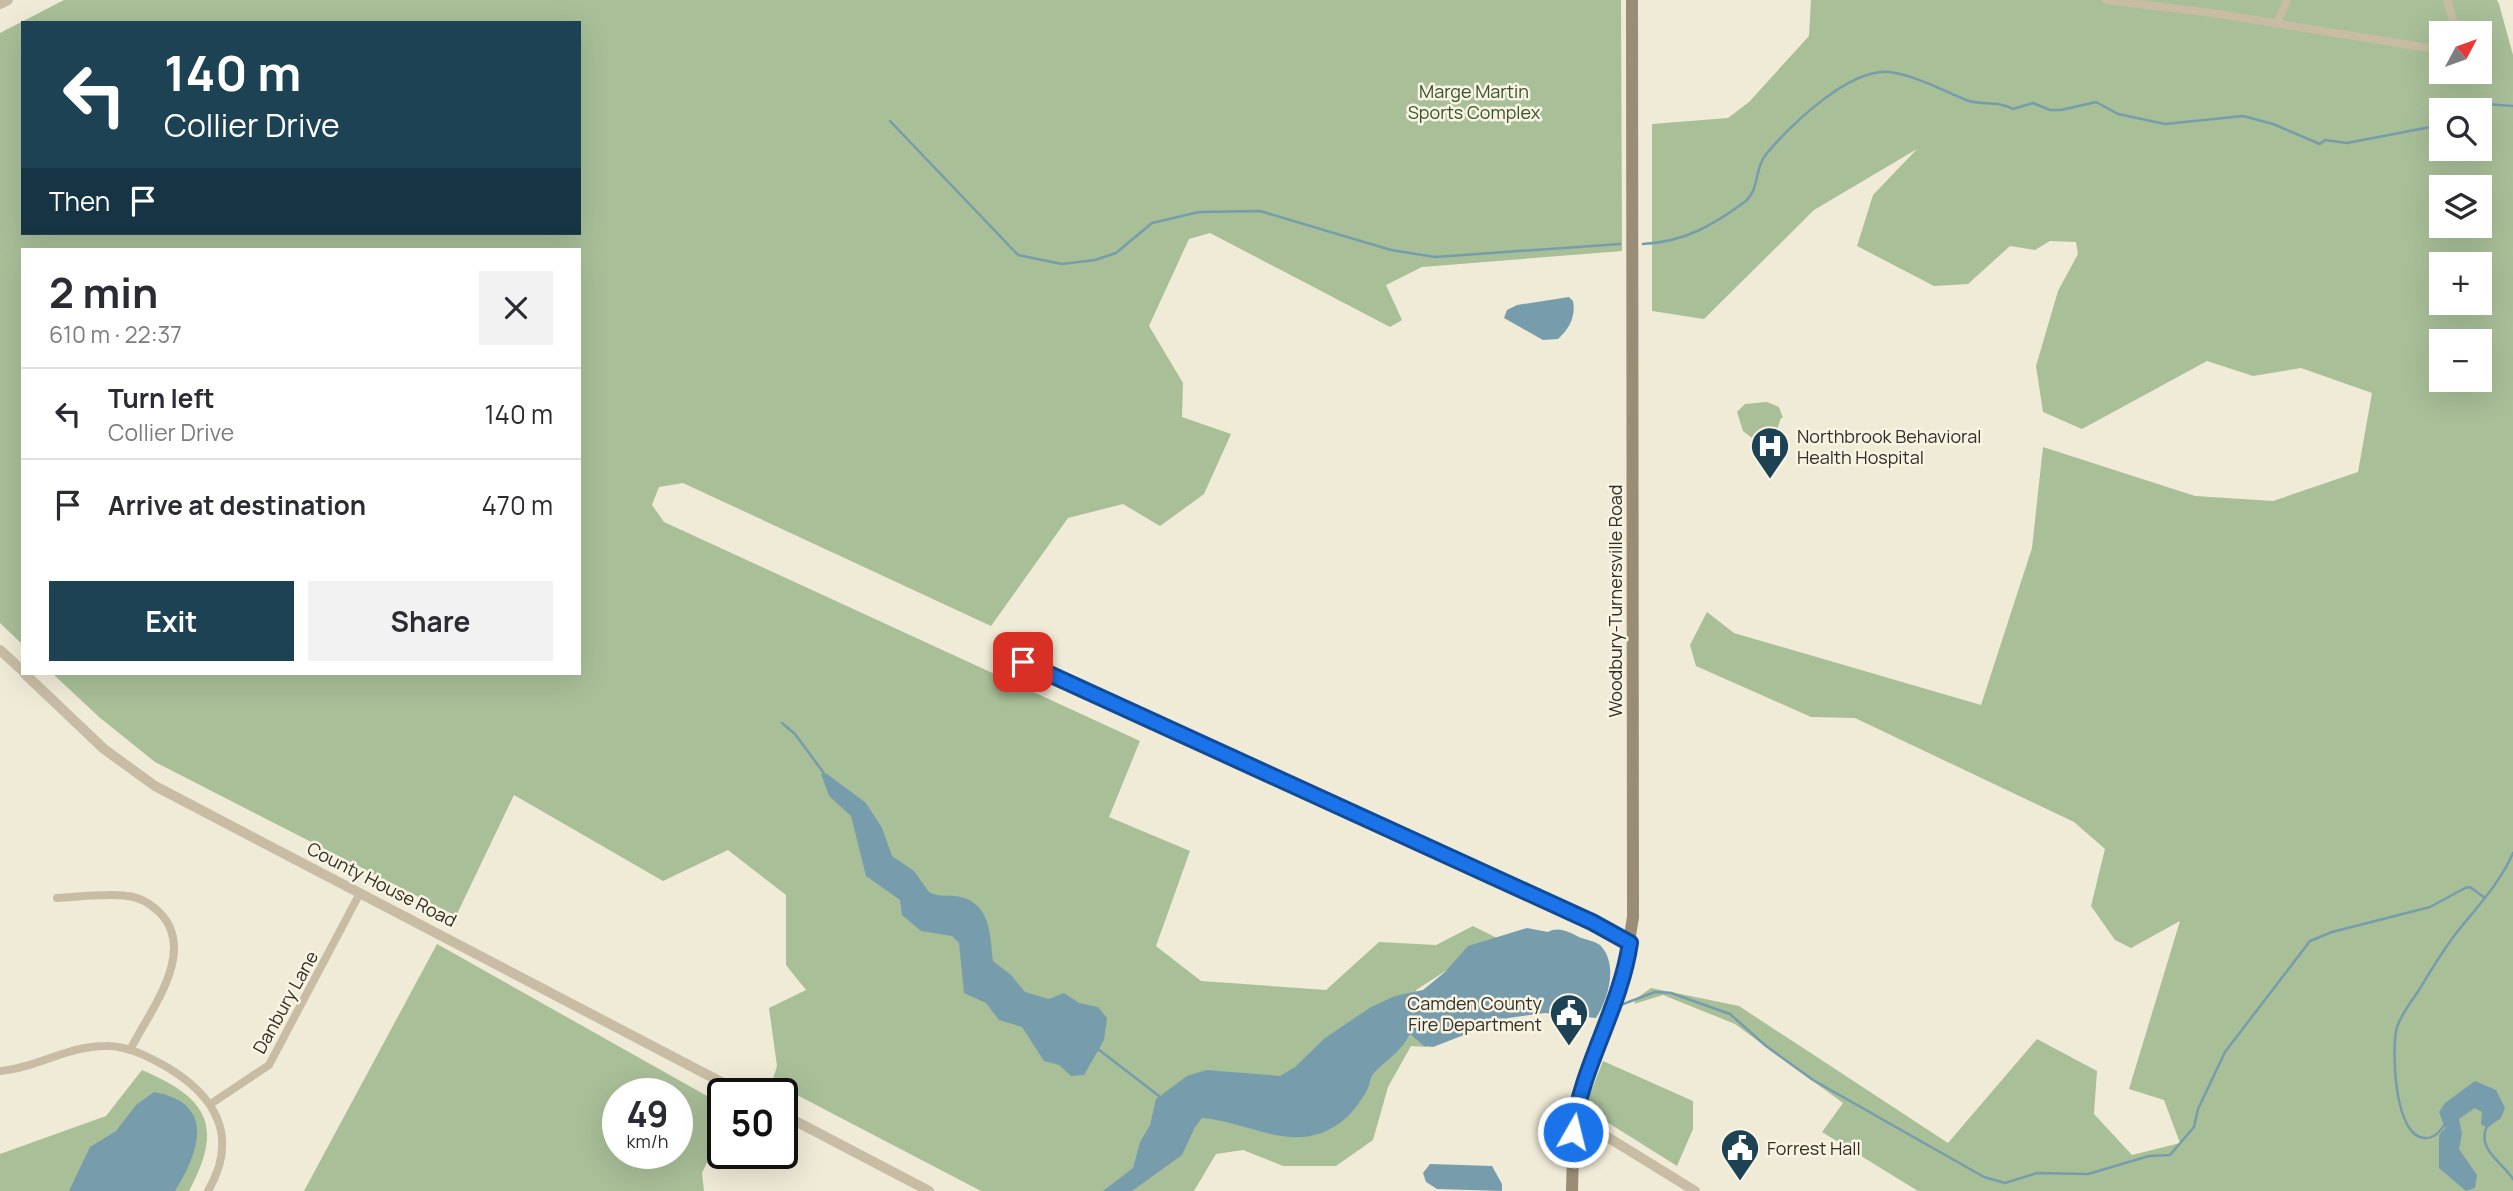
<!DOCTYPE html>
<html lang="en">
<head>
<meta charset="utf-8">
<style>
	:root { --surface:#fff; --page:#f2f2f3; --text:#2b2b33; --muted:#7c7c81; --line:#e1e1e2; --accent:#1c4254 }
	body { margin:0; font-family:Manrope,sans-serif; background:var(--page); color:var(--text); height:100vh; display:flex; flex-direction:column; font-size:26px; white-space:nowrap }
	* { box-sizing:border-box; margin:0 }
	p { font-size:23px; color:var(--muted) }
	.icon { flex:none; width:38px; height:38px; fill:none; stroke:currentColor; stroke-width:2; stroke-linecap:round; stroke-linejoin:round }
	.map { position:relative; flex:1; overflow:hidden }
	.details { position:absolute; left:21px; top:248px; width:560px; height:427px; display:flex; flex-direction:column; background:var(--surface); border-radius:0px; box-shadow:0 7px 28px #0002 }
	.details>* { flex:none }
	.top-card { position:absolute; left:21px; top:21px; width:560px; height:214px; border-radius:0px; box-shadow:0 7px 28px #0002; background:#1c4254; color:#fff; overflow:hidden }
	.needle { width:46px; rotate:49deg }
	.fabs { position:absolute; left:2429px; top:21px; display:grid; gap:14px }
	.fabs a { display:grid; place-items:center; width:63px; height:63px; border-radius:0px; background:var(--surface); box-shadow:0 7px 28px #0002; font-size:35px }
	.speed { position:absolute; left:602px; top:1078px; display:flex; gap:14px; font-size:35px; font-weight:700; text-align:center }
	.speed>* { display:grid; place-content:center; width:91px; height:91px; border-radius:50%; background:var(--surface); box-shadow:0 7px 28px #0002; line-height:1 }
	.speed small { font-size:18px; font-weight:400 }
	.speed .limit { border:4px solid #111; border-radius:10px; background:#fff; color:#111 }
	.pin { position:absolute; display:grid; place-items:center; width:60px; height:60px; color:#fff; margin:-30px; border-radius:14px; box-shadow:0 4px 10px #0006 }
	.me { position:absolute; width:77px; margin:-38px; rotate:8deg; stroke-linejoin:round; filter:drop-shadow(0 0 5px #0008) }
	.turn { display:flex; align-items:center; gap:24px; height:147px; padding:0 28px; font-size:32px }
	.turn .icon { width:91px; height:91px; stroke-width:2.5 }
	.turn b { display:block; font-size:49px; line-height:60px }
	.then { display:flex; align-items:center; height:66px; padding:0 28px; background:#0003; gap:14px; font-size:26px }
	.round { display:grid; place-items:center; flex:none; width:74px; height:74px; border-radius:0px; background:var(--page) }
	.headline { display:flex; align-items:center; justify-content:space-between; height:119px; padding:0 28px }
	h1 { font-size:42px; font-weight:700; line-height:52px }
	.action { display:flex; gap:14px; margin-top:auto; padding:14px 28px }
	.action a { flex:1; height:80px; border-radius:0px; background:var(--accent); color:#fff; font-size:28px; font-weight:700; line-height:80px; text-align:center }
	.action a+a { background:var(--page); color:var(--text) }
	ul { padding:0; list-style:none }
	li { display:flex; align-items:center; gap:21px; height:91px; padding:0 28px; border-top:2px solid var(--line) }
	li div { flex:1 }
	li b { display:block; font-size:26px }
	li em { font-style:normal }
	.map>svg:first-child { display:block }
	.green { fill:#a8bf98; fill-rule:evenodd }
	.water { fill:#779dad }
	.lines { fill:none; stroke-linecap:round; stroke-linejoin:round }
	.stream { stroke:#779dad; stroke-width:2.5 }
	.minor { stroke:#c8bda4; stroke-width:8 }
	.tertiary { stroke:#c8bda4; stroke-width:10 }
	.secondary { stroke:#9b8d75; stroke-width:12 }
	.route-casing { stroke:#114b97; stroke-width:18 }
	.route { stroke:#1a73e8; stroke-width:12 }
	.labels { text-anchor:middle; dominant-baseline:central; stroke-width:5; stroke-linejoin:round; paint-order:stroke }
	.park-label { font-size:18px; fill:#39512a; stroke:#f8f4e3 }
	.poi-label { font-size:18px; fill:#332d25; stroke:#f8f4e3; text-anchor:start }
	.street-label { font-size:18px; fill:#332d25; stroke:#f8f4e3 }
</style>
</head>
<body>
<div class="map">
<svg width="2513" height="1191" viewBox="0 0 2513 1191">
	<rect width="100%" height="100%" fill="#f0ebd7"/>
	<path class="green" d="M64 0H1621L1622 251 1422 267 1386 285 1402 320 1390 327 1210 233 1189 239 1149 326 1183 383 1182 417 1231 434 1204 494 1160 526 1123 504 1068 518 991 626 683 483 659 487 652 505 664 522 1140 741 1109 817 1190 851 1156 946 1201 981 1326 990 1379 942 1436 945 1473 926 1497 938 1416 990 1427 1047 1411 1046 1388 1087 1373 1140 1336 1166H1283L1243 1150 1216 1154 1194 1191H981L772 1082 777 1066 769 1008 806 990 786 965V895L728 850 663 881 514 795 456 916 155 762 99 717 53 674H579V250H23V645L0 623V33ZM23 23H579V233H23Z
		M1811 0H2497L2499 4 2513 55V1191H1918L1822 1132 1843 1103 1735 1024 1663 995 1634 1004 1637 998 1651 988 1739 1006 1948 1143 2037 1039 2097 1071 2094 1114 2132 1155 2180 1143 2164 1100 2129 1089 2180 921 2131 948 2115 940 2091 906 2105 849 2074 822 1855 718 1811 717 1696 666 1690 645 1707 612 1734 633 1981 705 2032 548 2043 447 2195 496 2273 501 2358 472 2372 393 2301 368 2253 376 2207 361 2082 429 2043 412 2036 366 2058 291 2078 254 2076 242 2050 241 2035 250 2010 246 1968 284 1934 286 1857 246 1873 195 1917 149 1814 210 1704 319 1652 311V124L1728 118 1749 102 1809 36ZM2441 33H2480V72H2441ZM2441 110H2480V149H2441ZM2441 187H2480V226H2441ZM2441 264H2480V303H2441ZM2441 341H2480V380H2441Z
		M1767 402 1779 407 1783 418H1781L1773 441 1761 445 1743 431 1737 412 1745 404Z
		M437 944 723 1105V1129L702 1173 704 1191H304ZM618 1094H677V1153H618Z
		M1603 1061 1693 1101V1129L1677 1166 1591 1112 1587 1102Z
		M142 1070C208 1098 224 1126 189 1191H0V1154L106 1116Z"/>
	<path class="water" d="M1569 297 1573 301C1576 317 1569 329 1558 339L1543 340 1504 318 1507 310 1517 305Z
		M821 774H827L866 803 882 828 892 856 914 871 929 892C939 898 950 894 961 897 992 905 990 938 993 961L1011 975 1025 992 1049 999 1064 993 1079 1003 1098 1007 1107 1018 1104 1040 1084 1075 1071 1076 1059 1065 1044 1061 1022 1027 999 1020 986 1003 964 993 959 943 952 936 921 931 902 915 900 900 866 876 851 816 829 796Z
		M1527 928 1548 932C1559 926 1569 932 1579 937 1586 940 1595 941 1600 945 1619 964 1608 999 1596 1018L1545 1013 1508 1018 1433 1047 1424 1046 1410 1034C1401 1052 1387 1059 1374 1073 1370 1078 1370 1083 1368 1088 1364 1097 1353 1112 1346 1118 1299 1159 1253 1122 1202 1118L1195 1127 1182 1155 1132 1191H1103L1133 1168 1140 1142 1150 1125 1156 1099 1187 1076 1206 1070 1280 1076 1295 1067 1325 1038 1371 1007 1395 996 1423 990 1445 972 1468 946Z
		M2475 1081 2496 1090 2505 1108 2501 1118 2487 1128 2481 1124 2482 1112 2475 1108 2459 1119 2462 1134 2459 1149 2477 1175 2475 1188 2466 1191 2439 1168V1135L2445 1128 2439 1112 2445 1103Z
		M154 1092C217 1103 199 1152 175 1191H69L90 1147 116 1131 136 1105Z
		M1430 1164 1492 1166 1502 1184V1191L1437 1189 1426 1182 1423 1173Z"/>
	<g class="lines">
		<path class="stream" d="M2473 110 2485 104 2513 106
			M890 121 1018 255 1062 264 1095 260 1116 253 1152 223 1199 212 1260 211 1391 250 1435 257 1620 244
			M1643 244C1685 242 1713 225 1746 201 1760 188 1754 168 1767 153 1792 124 1849 68 1890 72 1916 76 1942 90 1966 100 1981 106 1998 100 2013 109L2033 103 2050 110H2061L2096 102 2118 114 2165 124 2243 116 2273 124 2320 144 2325 140 2347 143 2441 125
			M782 723 795 734 826 776
			M1618 1006 1655 992 1671 993 1730 1014 1766 1046 1813 1080 1984 1177 2005 1183 2037 1173 2088 1174 2149 1156 2170 1155 2194 1127 2198 1109 2225 1052 2310 941 2332 932 2430 907 2465 888 2470 887 2485 898
			M1098 1049 1159 1096
			M2446 1122C2442 1129 2435 1138 2426 1138 2394 1140 2391 1048 2397 1027 2402 1013 2411 1002 2419 990 2431 970 2443 950 2457 932 2478 906 2500 883 2513 853
			M2487 1126C2476 1149 2502 1162 2513 1179"/>
		<path class="minor" d="M2106 0 2212 13 2441 50
			M2447 0 2457 33
			M2277 24 2287 0
			M999 652 1072 682 1592 922 1630 943
			M57 898C80 897 105 893 127 896 140 897 151 904 160 913 198 952 149 1012 130 1050
			M0 1071C36 1068 68 1046 105 1046 126 1045 147 1056 165 1066 215 1095 240 1136 208 1191
			M212 1103 269 1065 360 893"/>
		<path class="tertiary" d="M0 4 8 0
			M0 650 23 671
			M25 674 104 749 155 786 744 1094
			M782 1114 929 1191
			M1575 1117 1695 1191"/>
		<path class="secondary" d="M1572 1191 1574 1112 1623 979 1633 917 1632 0"/>
	</g>
	<g class="lines">
		<g class="route-casing">
			<path id="route" d="M1023 662 1592 922 1630 943C1620 1010 1581 1066 1573 1132"/>
		</g>
		<use href="#route" class="route"/>
	</g>
	<defs>
		<g id="hospital-pin" transform="scale(2.0125)"><path d="M0 17L-7.5 6A9.5 9.5 0 1 1 7.5 6Z" fill="#1c4254" stroke="#f8f4e3"/><path d="M-5-5h3v3.5h4V-5h3V5h-3V1.5h-4V5h-3Z" fill="#fff"/></g>
		<g id="civic-pin" transform="scale(2.0125)"><path d="M0 17L-7.5 6A9.5 9.5 0 1 1 7.5 6Z" fill="#1c4254" stroke="#f8f4e3"/><path d="M-.6-6.5H3V-4.5H.6V-3L4-1V1h2V6H-6V1h2V-1L-.6-3ZM-1.2 2.5V6h2.4V2.5Z" fill="#fff"/></g>
	</defs>
	<g fill-rule="evenodd">
		<use href="#hospital-pin" x="1770" y="446"/>
		<use href="#civic-pin" x="1569" y="1013"/>
		<use href="#civic-pin" x="1740" y="1148"/>
	</g>
	<g class="labels">
		<g class="park-label">
			<text x="1474" y="91">Marge Martin<tspan x="1474" dy="21">Sports Complex</tspan></text>
		</g>
		<g class="poi-label">
			<text x="1797" y="436">Northbrook Behavioral<tspan x="1797" dy="21">Health Hospital</tspan></text>
			<text x="1542" y="1003" text-anchor="end">Camden County<tspan x="1542" dy="21">Fire Department</tspan></text>
			<text x="1767" y="1148">Forrest Hall</text>
		</g>
		<g class="street-label">
			<text transform="translate(1615 601) rotate(-90)">Woodbury-Turnersville Road</text>
			<text transform="translate(382 884) rotate(27)">County House Road</text>
			<text transform="translate(285 1002) rotate(-61)">Danbury Lane</text>
		</g>
	</g>
</svg>
<div class="fabs">
<a><svg class="needle" viewBox="-14 -14 28 28"><path d="M0-13l5 13h-10z" fill="#e53935"/><path d="M0 13l5-13h-10z" fill="#7c7c81"/></svg></a>
<a><svg class="icon" aria-label="search" viewBox="0 0 24 24"><circle cx="10" cy="10" r="6"/><path d="M15 15l6 6"/></svg></a>
<a><svg class="icon" aria-label="layers" viewBox="0 0 24 24"><path d="M12 4l9 5-9 5-9-5zM3 14l9 5 9-5"/></svg></a>
<a>+</a>
<a>−</a>
</div>
<div class="speed"><div>49<small>km/h</small></div><div class="limit">50</div></div>
<div class="pin" style="left:1023px;top:662px;background:#d93025"><svg class="icon" aria-label="arrive" viewBox="0 0 24 24"><path d="M6 21V4h12l-3 4 3 4H6"/></svg></div>
<svg class="me" style="left:1573px;top:1132px" viewBox="-20 -20 40 40"><circle r="17" fill="#1a73e8" stroke="#fff" stroke-width="3"/><path d="M0-11L8 9 0 5-8 9z" fill="#fff"/></svg>
<div class="top-card">
<div class="turn"><svg class="icon" aria-label="left" viewBox="0 0 24 24"><path d="M17 20v-9H6M10 6l-5 5 5 5"/></svg><div><b>140 m</b>Collier Drive</div></div>
<div class="then">Then<svg class="icon" aria-label="arrive" viewBox="0 0 24 24"><path d="M6 21V4h12l-3 4 3 4H6"/></svg></div>
</div>
<section class="details">
<div class="headline"><div><h1>2 min</h1><p>610 m · 22:37</p></div><a class="round"><svg class="icon" aria-label="close" viewBox="0 0 24 24"><path d="M6 6l12 12M18 6L6 18"/></svg></a></div>
<ul>
<li><svg class="icon" aria-label="left" viewBox="0 0 24 24"><path d="M17 20v-9H6M10 6l-5 5 5 5"/></svg><div><b>Turn left</b><p>Collier Drive</p></div><em>140 m</em></li>
<li><svg class="icon" aria-label="arrive" viewBox="0 0 24 24"><path d="M6 21V4h12l-3 4 3 4H6"/></svg><div><b>Arrive at destination</b></div><em>470 m</em></li>
</ul>
<div class="action"><a>Exit</a><a>Share</a></div>
</section>
</div>
</body>
</html>
